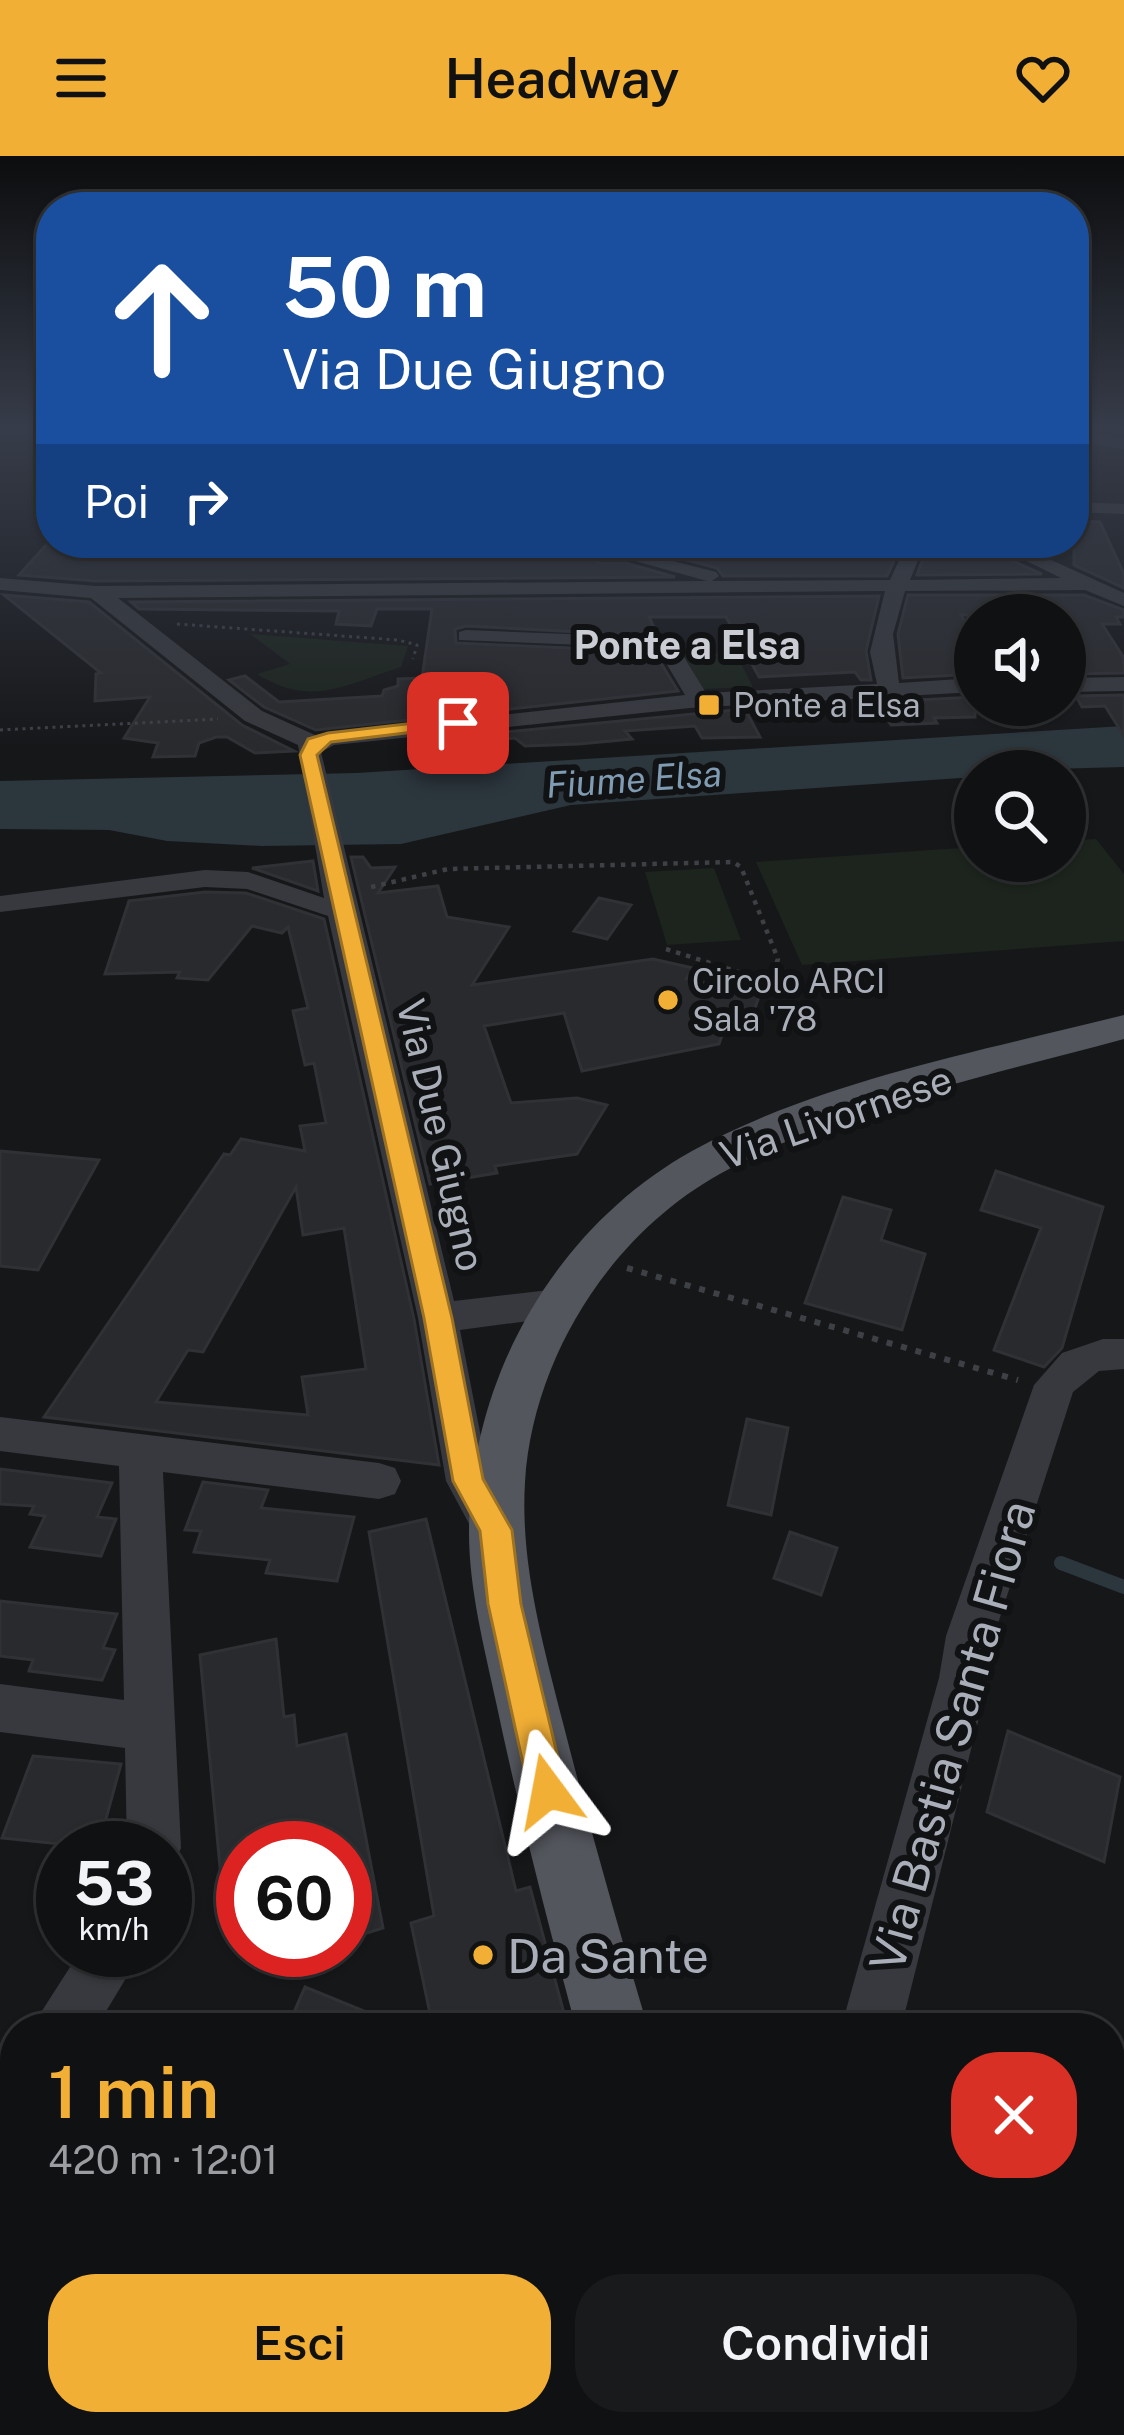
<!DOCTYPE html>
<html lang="it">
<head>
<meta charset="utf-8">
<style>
	:root { --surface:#101113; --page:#191a1c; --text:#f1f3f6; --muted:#9c9da0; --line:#303133; --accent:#f2af35 }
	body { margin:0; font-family:"Public Sans",sans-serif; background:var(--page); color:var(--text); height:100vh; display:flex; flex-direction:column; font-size:45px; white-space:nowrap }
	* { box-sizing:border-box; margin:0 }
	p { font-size:39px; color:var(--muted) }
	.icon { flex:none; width:66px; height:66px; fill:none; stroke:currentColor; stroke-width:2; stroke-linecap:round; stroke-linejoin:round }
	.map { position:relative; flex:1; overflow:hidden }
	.side { position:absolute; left:0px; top:1857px; width:1125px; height:423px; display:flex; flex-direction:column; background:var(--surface); border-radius:48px 48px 0 0; box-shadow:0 3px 9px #0004,0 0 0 3px var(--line) }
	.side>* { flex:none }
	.hud { position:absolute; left:36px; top:36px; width:1053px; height:366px; border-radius:48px; box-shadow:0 3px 9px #0004,0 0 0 3px var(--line); background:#1a4fa0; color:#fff; overflow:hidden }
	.tools { position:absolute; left:954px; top:438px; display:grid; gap:24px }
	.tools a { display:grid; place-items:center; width:132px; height:132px; border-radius:50%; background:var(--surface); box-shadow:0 3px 9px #0004,0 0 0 3px var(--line); font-size:60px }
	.speed { position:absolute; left:36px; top:1665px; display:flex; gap:24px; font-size:60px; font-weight:700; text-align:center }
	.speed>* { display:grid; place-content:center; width:156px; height:156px; border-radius:50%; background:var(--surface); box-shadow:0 3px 9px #0004,0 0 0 3px var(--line); line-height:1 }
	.speed small { font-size:30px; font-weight:400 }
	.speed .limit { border:18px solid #d22; background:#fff; color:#111 }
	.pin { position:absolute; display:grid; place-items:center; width:102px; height:102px; color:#fff; margin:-51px; border-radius:24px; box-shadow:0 6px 18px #0006 }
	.me { position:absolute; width:132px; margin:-66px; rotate:347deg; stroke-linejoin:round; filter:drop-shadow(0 0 9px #0008) }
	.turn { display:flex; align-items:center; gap:42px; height:252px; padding:0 48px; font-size:54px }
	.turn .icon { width:156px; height:156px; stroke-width:2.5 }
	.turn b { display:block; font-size:84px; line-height:102px }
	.then { display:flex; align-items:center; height:114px; padding:0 48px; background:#0003; gap:24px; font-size:45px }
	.round { display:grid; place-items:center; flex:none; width:126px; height:126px; border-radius:48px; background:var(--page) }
	.head { display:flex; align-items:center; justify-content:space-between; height:204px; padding:0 48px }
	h1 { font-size:72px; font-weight:600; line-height:90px; color:var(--accent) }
	.cta { display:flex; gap:24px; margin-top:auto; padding:24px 48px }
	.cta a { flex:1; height:138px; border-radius:48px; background:var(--accent); color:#111; font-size:48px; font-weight:600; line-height:138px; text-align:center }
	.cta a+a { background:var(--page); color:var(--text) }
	header { display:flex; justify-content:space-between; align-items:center; height:156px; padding:0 48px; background:var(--accent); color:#111; font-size:54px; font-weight:600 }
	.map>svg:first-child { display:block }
	.green { fill:#1c241d }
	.water { fill:#2c363d }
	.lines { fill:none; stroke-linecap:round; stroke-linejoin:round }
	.stream { stroke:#2c363d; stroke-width:14 }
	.building { fill:#292a2d; stroke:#303135; stroke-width:3; fill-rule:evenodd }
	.path-far2 { stroke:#3d4045; stroke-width:3; stroke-dasharray:3 4.5; stroke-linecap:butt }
	.path-far1 { stroke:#3d4045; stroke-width:4.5; stroke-dasharray:4.5 6; stroke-linecap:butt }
	.path { stroke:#3d4045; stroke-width:6; stroke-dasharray:6 9; stroke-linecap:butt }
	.minor { fill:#37393e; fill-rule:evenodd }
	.major { fill:#53565d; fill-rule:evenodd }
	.route { fill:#f2af35; stroke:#9d7222; stroke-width:3 }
	.poi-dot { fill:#f2af35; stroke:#111214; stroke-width:4.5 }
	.labels { text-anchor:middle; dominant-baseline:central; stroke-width:12; stroke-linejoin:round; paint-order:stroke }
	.far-poi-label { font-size:33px; fill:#a9aeb8; stroke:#111214; text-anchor:start }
	.far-water-label { font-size:36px; font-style:italic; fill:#809cb3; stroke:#111214 }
	.far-quarter-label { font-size:39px; font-weight:bold; fill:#cacdd4; stroke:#111214 }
	.street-label { font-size:39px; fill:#a9aeb8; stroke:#111214 }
	.near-street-label { font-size:48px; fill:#a9aeb8; stroke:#111214 }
	.near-poi-label { font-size:48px; fill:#a9aeb8; stroke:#111214; text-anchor:start }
</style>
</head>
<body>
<header><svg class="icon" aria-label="menu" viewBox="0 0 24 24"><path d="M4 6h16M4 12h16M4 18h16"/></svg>Headway<svg class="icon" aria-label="heart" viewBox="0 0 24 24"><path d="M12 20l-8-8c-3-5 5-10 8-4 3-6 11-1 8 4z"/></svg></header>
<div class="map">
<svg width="1124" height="2279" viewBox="0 0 1124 2279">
	<rect width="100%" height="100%" fill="#161719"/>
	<path class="green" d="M250 478 408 490 401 511C344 529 311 552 257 518L290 508Z
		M735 496 753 531 702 533 684 499Z
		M1096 683 1124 718V785L802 809 756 706 975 691V705H1065V685Z
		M714 712 741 784 667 789 645 716Z"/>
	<path class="water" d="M1124 570V611L975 615V621L571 649 401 688 262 690 167 685 109 674 0 673V625L356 617Z"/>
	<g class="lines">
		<path class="stream" d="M1061 1407 1124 1431"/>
	</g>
	<path class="building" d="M1074 365 1100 366 1124 418V432L1074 409Z
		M48 387H113L120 389 115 402H204L212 397 267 403 275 387H533L597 399 598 407H626L675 421 96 425 19 419Z
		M659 387H902L887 420H723L717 412 661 397Z
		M929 387H973L1042 418 917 419Z
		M4 439 89 446 242 569 294 595 255 597 227 581H216L199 587 195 600 153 601 158 587 124 582 150 541 95 545 96 518 101 517Z
		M908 439H1084L1124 454V461H1116L1120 468H1102L1124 502V517L1065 518V459H961L975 485V518L903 522 898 478Z
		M879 440 866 495 871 524H861L855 516 759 521 726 461H649L658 480 466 470 455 473 456 487 635 495 659 504 678 535 316 574 264 551 229 524 245 520 279 546 382 540 384 534 398 530V523L422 522 432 453H377L371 470 336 468 339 455 139 453 131 446Z
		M1124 539V580L1105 550 1082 551 1076 540Z
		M975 541V561L934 562 937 567 891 569 875 546Z
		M745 553 760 581 702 582 695 570 625 575 632 583 579 588 525 590 515 582 425 591 422 584Z
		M351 701H363L371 712 395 711 378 737 438 730 447 761 509 771 472 829 653 803 693 812 686 823 760 838 746 877 724 874 719 888 582 915 564 857 484 870 511 947 577 942 607 949 577 998 495 1010 497 1017 430 1028Z
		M313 705 318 735 252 712Z
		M205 736 246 737 324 763 414 1163 439 1309 44 1261 224 998 230 999 241 983 305 995 300 970 326 967 314 907 305 909 293 855 308 852 288 771 282 777 252 770 208 824 177 822 180 816 105 818 129 745ZM296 1031 303 1079 344 1072 366 1213 302 1221 308 1259 156 1246 188 1194 203 1196Z
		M599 742 631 749 607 783 574 775Z
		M0 995 99 1004 38 1114 0 1110Z
		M996 1015 1103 1051 1062 1192 1044 1211 994 1194 1041 1072 981 1054Z
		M843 1041 891 1054 881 1084 925 1098 902 1174 805 1147Z
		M747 1263 788 1272 771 1359 728 1349Z
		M0 1313 112 1327 97 1361 116 1363 101 1400 30 1391 45 1360 30 1358 34 1350 0 1348Z
		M203 1326 268 1334 261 1352 354 1361 337 1425 266 1417 270 1404 194 1396 201 1375 185 1374Z
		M426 1363 516 1735 530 1731 568 1872H433L411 1767 434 1760 369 1376Z
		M790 1376 837 1392 821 1439 774 1422Z
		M0 1445 117 1458 103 1492 115 1494 102 1524 29 1515 33 1504 0 1500Z
		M276 1483 284 1561 294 1559 297 1590 346 1578 383 1772 345 1784V1692H243V1763L225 1764 200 1499Z
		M1008 1575 1120 1621 1104 1706 987 1656Z
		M33 1600 121 1608 98 1692 2 1682Z
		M305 1831 403 1871V1872H287Z"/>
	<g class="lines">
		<path class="path-far2" d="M177 468 398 484 417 489 413 503
			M0 574 218 563"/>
		<path class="path-far1" d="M371 731 448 713 733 706 741 711 778 803 770 826
			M666 793 770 826 785 840"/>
		<path class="path" d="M627 1112 1018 1224"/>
		<path class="minor" d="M41 273H51V279Z
			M1074 276 1124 283V293L1074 286Z
			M1074 346 1124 348V358L1074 356Z
			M571 387H602L716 416 719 420 712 425 890 424 907 387H925L910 424 1061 422 990 387H1014L1124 437V450L1085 434 905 435 893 478 899 527 975 522V536L690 552 334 589 321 596 454 1145 558 1133 572 1137 578 1147 572 1157 558 1161 460 1174 489 1322 519 1374 512 1388 496 1393 480 1388 446 1325 418 1162 328 760 247 733 205 731 0 756V740L205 714 248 716 324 742 298 589 245 565 91 442 0 434V422L96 430 707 425ZM885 435 870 496 877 528 706 537 678 491 645 481 466 474 459 476V484L636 491 662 500 685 539 315 579 262 555 118 442Z
			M1124 521V535L1065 536V522Z
			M1103 1183H1124V1213L1099 1215 1073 1236 994 1480 989 1522 901 1872H841L939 1522 946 1480 1034 1229 1062 1197Z
			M0 1261 379 1307 395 1312 401 1325 395 1338 379 1343 163 1316 181 1692 173 1711 165 1715V1692H127L125 1592 0 1576V1528L124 1544 119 1310 0 1295Z
			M81 1794H143L96 1872H31Z
			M15 1899V1963L0 1969V1905Z"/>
		<path class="major" d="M1124 859V883C991 919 851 948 729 1013 615 1072 533 1198 525 1326 520 1408 543 1488 563 1567 589 1669 618 1771 648 1872H576C547 1764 519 1655 496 1546 484 1490 469 1433 469 1376 470 1221 556 1071 692 995 821 924 982 895 1124 859Z
			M684 2265H770L774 2279H688Z"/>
	</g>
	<linearGradient id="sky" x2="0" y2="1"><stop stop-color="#0c0d0e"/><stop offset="0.46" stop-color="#363c49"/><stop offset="1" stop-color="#363c49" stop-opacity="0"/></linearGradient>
	<rect width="1124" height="593" fill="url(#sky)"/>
	<path class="route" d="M458 562 464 570 331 586 317 599 452 1162 483 1323 512 1374 521 1448 566 1635 561 1648 548 1653 534 1648 529 1635 488 1448 480 1375 453 1325 424 1162 300 599 308 583 328 577Z"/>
	<g class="poi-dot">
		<rect x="697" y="537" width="24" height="24" rx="6"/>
		<circle cx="668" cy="844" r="12"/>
		<circle cx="483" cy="1799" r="12"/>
	</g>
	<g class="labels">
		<g class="far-poi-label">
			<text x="733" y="549">Ponte a Elsa</text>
			<text x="692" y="825">Circolo ARCI<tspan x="692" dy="38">Sala '78</tspan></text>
		</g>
		<g class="far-water-label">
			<text transform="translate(634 623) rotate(-4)">Fiume Elsa</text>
		</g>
		<g class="far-quarter-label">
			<text x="687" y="489">Ponte a Elsa</text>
		</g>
		<g class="street-label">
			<text transform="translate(836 961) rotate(-19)">Via Livornese</text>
			<text transform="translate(441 979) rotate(77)">Via Due Giugno</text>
		</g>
		<g class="near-street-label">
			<text transform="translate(952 1580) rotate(-74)">Via Bastia Santa Fiora</text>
		</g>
		<g class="near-poi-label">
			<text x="507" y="1799">Da Sante</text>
		</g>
	</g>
</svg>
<div class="tools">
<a><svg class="icon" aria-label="sound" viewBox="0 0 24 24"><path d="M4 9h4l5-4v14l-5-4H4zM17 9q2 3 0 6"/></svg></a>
<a><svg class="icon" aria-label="search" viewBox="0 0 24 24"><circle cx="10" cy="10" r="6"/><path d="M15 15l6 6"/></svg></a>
</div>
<div class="speed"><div>53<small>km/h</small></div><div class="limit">60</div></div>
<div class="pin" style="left:458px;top:567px;background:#d93025"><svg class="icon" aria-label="arrive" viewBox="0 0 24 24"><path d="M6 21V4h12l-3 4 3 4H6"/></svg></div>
<svg class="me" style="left:548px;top:1635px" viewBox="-20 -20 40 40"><path d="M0-17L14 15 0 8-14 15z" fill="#f2af35" stroke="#fff" stroke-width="4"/></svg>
<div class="hud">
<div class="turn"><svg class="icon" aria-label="ahead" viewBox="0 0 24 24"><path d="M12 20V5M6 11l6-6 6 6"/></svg><div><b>50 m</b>Via Due Giugno</div></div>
<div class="then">Poi<svg class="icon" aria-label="right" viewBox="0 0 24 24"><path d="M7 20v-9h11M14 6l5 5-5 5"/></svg></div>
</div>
<section class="side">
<div class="head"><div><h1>1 min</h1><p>420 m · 12:01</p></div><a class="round" style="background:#d93025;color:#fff"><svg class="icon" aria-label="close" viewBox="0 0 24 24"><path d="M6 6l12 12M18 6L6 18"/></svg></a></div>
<div class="cta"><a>Esci</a><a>Condividi</a></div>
</section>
</div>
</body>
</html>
